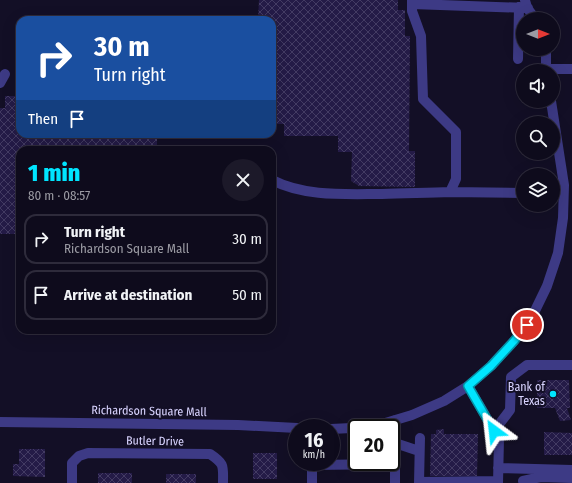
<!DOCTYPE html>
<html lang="en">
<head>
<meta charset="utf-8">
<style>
	:root { --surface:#0e0b1c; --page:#1c1929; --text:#f1f3f6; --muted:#9b9ba3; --line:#2e2b3b; --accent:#00e5ff }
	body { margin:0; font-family:"Fira Sans Condensed",sans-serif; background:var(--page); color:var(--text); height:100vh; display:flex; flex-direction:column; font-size:15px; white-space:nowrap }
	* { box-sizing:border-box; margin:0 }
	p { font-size:13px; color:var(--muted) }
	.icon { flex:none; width:22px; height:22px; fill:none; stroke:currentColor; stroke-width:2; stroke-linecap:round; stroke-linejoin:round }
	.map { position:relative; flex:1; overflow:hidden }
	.side { position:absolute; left:16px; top:146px; width:260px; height:188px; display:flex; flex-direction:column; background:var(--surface); border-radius:12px; box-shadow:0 4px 16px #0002,0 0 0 1px var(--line) }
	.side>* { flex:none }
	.banner { position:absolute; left:16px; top:16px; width:260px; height:122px; border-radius:12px; box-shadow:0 4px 16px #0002,0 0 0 1px var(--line); background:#1a4fa0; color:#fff; overflow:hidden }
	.needle { width:26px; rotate:90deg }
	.tools { position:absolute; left:516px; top:12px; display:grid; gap:8px }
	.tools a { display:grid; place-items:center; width:44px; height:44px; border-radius:50%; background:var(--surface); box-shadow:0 4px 16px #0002,0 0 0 1px var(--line); font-size:20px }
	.speed { position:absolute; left:288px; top:419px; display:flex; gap:8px; font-size:20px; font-weight:700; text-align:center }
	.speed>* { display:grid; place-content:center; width:52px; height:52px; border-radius:50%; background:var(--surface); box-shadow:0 4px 16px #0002,0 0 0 1px var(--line); line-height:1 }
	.speed small { font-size:10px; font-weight:400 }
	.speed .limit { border:2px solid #111; border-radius:6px; background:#fff; color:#111 }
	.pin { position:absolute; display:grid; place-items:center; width:34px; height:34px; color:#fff; margin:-17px; border:2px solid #fff; border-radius:50%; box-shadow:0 1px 4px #0007 }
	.me { position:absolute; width:44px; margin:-22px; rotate:330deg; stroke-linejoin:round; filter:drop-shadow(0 0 3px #0008) }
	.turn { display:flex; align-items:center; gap:14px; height:84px; padding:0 12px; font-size:18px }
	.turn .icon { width:52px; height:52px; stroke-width:2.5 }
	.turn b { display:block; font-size:28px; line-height:34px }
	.then { display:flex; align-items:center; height:38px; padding:0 12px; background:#0003; gap:8px; font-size:15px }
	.round { display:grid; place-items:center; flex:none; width:42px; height:42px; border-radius:21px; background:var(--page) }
	.overview { display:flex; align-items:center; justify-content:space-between; height:68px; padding:0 12px }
	h1 { font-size:24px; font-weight:800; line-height:30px; color:var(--accent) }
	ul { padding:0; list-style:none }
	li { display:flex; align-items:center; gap:12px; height:50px; margin:0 8px 6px; padding:0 4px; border:2px solid var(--line); border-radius:12px }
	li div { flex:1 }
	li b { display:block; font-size:15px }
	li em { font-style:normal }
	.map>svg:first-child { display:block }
	.building { fill:url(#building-cross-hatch) }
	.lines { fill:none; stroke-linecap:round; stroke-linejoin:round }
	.minor { stroke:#3d3a85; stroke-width:10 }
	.route-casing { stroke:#0095a6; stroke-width:10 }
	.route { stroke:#00e5ff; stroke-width:7 }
	.poi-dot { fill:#00e5ff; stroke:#130f26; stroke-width:1.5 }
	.labels { text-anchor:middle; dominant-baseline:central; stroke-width:4; stroke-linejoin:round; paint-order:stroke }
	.poi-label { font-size:12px; fill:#d9d4ff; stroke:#130f26; text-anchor:end }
	.street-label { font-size:12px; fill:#d9d4ff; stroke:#130f26 }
</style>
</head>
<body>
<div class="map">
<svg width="572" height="483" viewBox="0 0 572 483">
	<defs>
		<pattern id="building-cross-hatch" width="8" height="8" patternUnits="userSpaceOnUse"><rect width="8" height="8" fill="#241b47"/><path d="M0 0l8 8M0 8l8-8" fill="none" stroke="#433b63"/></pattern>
	</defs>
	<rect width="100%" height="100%" fill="#130f26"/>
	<path class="building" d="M259 0H398V10H405V36H410L409 151H415V187L359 186 351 181 352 152H338V136H284V124H272V20H258Z
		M5 96H20V134H157V150H20V234H0V108H5Z
		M537 380H569L570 408H567L571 420 560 421 555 408H537Z
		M444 429V434H478L477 476H430L431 434H436V430Z
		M544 432 572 433V455H544Z
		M19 449H45V477L13 476V464H19Z
		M253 453H277V479H253Z
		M98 473H132V483H98Z
		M166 474H196V483H166Z"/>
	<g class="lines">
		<path class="minor" d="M525 0C526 7 531 14 536 19
			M412 4 528 8
			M546 49V71
			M518 59 519 7
			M546 69H572
			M0 83 5 74
			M272 180C305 197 346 194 382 194 404 193 427 193 450 192L456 179V132L423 99 421 36 412 11V0
			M450 192 523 193
			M468 386 499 439 498 483
			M395 420V483
			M0 422 238 425 297 428
			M331 429 372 427 412 415 444 401 468 386 491 366 514 341 531 319 547 286 558 253 563 218 564 185 551 101
			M494 431 510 410 511 377 527 365H572
			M395 443 419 451
			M312 465 395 464
			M498 468 572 470
			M523 481 541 477 572 478
			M419 482 498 481
			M72 483V463L79 456 88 453 210 454C225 464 223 466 223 483
			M312 483V462
			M419 483 420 438"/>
	</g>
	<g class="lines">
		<g class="route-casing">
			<path id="route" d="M494 431 468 386 491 366 514 341 527 325"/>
		</g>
		<use href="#route" class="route"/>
	</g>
	<circle class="poi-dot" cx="553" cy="394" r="4"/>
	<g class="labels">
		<g class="poi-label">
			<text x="545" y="387">Bank of<tspan x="545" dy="14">Texas</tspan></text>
		</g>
		<g class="street-label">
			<text transform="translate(149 411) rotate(1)">Richardson Square Mall</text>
			<text transform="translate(155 441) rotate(1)">Butler Drive</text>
		</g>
	</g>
</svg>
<div class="tools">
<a><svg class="needle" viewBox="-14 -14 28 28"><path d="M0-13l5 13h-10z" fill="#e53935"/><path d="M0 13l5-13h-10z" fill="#9b9ba3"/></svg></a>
<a><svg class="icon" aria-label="sound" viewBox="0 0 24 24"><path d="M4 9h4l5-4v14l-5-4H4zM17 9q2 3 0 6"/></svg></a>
<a><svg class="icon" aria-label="search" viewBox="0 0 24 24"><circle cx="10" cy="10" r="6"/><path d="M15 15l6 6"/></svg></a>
<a><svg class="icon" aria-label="layers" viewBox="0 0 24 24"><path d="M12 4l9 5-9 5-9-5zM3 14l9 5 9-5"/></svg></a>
</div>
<div class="speed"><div>16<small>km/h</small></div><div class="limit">20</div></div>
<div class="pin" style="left:527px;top:325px;background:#d93025"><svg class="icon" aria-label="arrive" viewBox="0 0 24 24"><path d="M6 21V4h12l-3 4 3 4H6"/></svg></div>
<svg class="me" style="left:494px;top:431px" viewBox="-20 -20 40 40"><path d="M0-17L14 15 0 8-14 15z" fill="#00e5ff" stroke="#fff" stroke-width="4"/></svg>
<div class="banner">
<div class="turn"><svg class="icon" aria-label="right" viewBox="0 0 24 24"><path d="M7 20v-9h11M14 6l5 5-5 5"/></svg><div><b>30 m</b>Turn right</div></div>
<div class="then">Then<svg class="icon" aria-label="arrive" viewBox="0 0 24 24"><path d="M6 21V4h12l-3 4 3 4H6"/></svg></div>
</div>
<section class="side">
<div class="overview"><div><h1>1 min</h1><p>80 m · 08:57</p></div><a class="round"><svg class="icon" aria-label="close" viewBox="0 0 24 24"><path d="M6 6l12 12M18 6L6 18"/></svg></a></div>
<ul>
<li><svg class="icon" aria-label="right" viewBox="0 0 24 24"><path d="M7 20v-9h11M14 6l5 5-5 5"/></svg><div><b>Turn right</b><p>Richardson Square Mall</p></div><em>30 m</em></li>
<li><svg class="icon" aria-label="arrive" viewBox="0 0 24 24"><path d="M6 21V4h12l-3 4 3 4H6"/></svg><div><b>Arrive at destination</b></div><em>50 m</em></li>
</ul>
</section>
</div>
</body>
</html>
